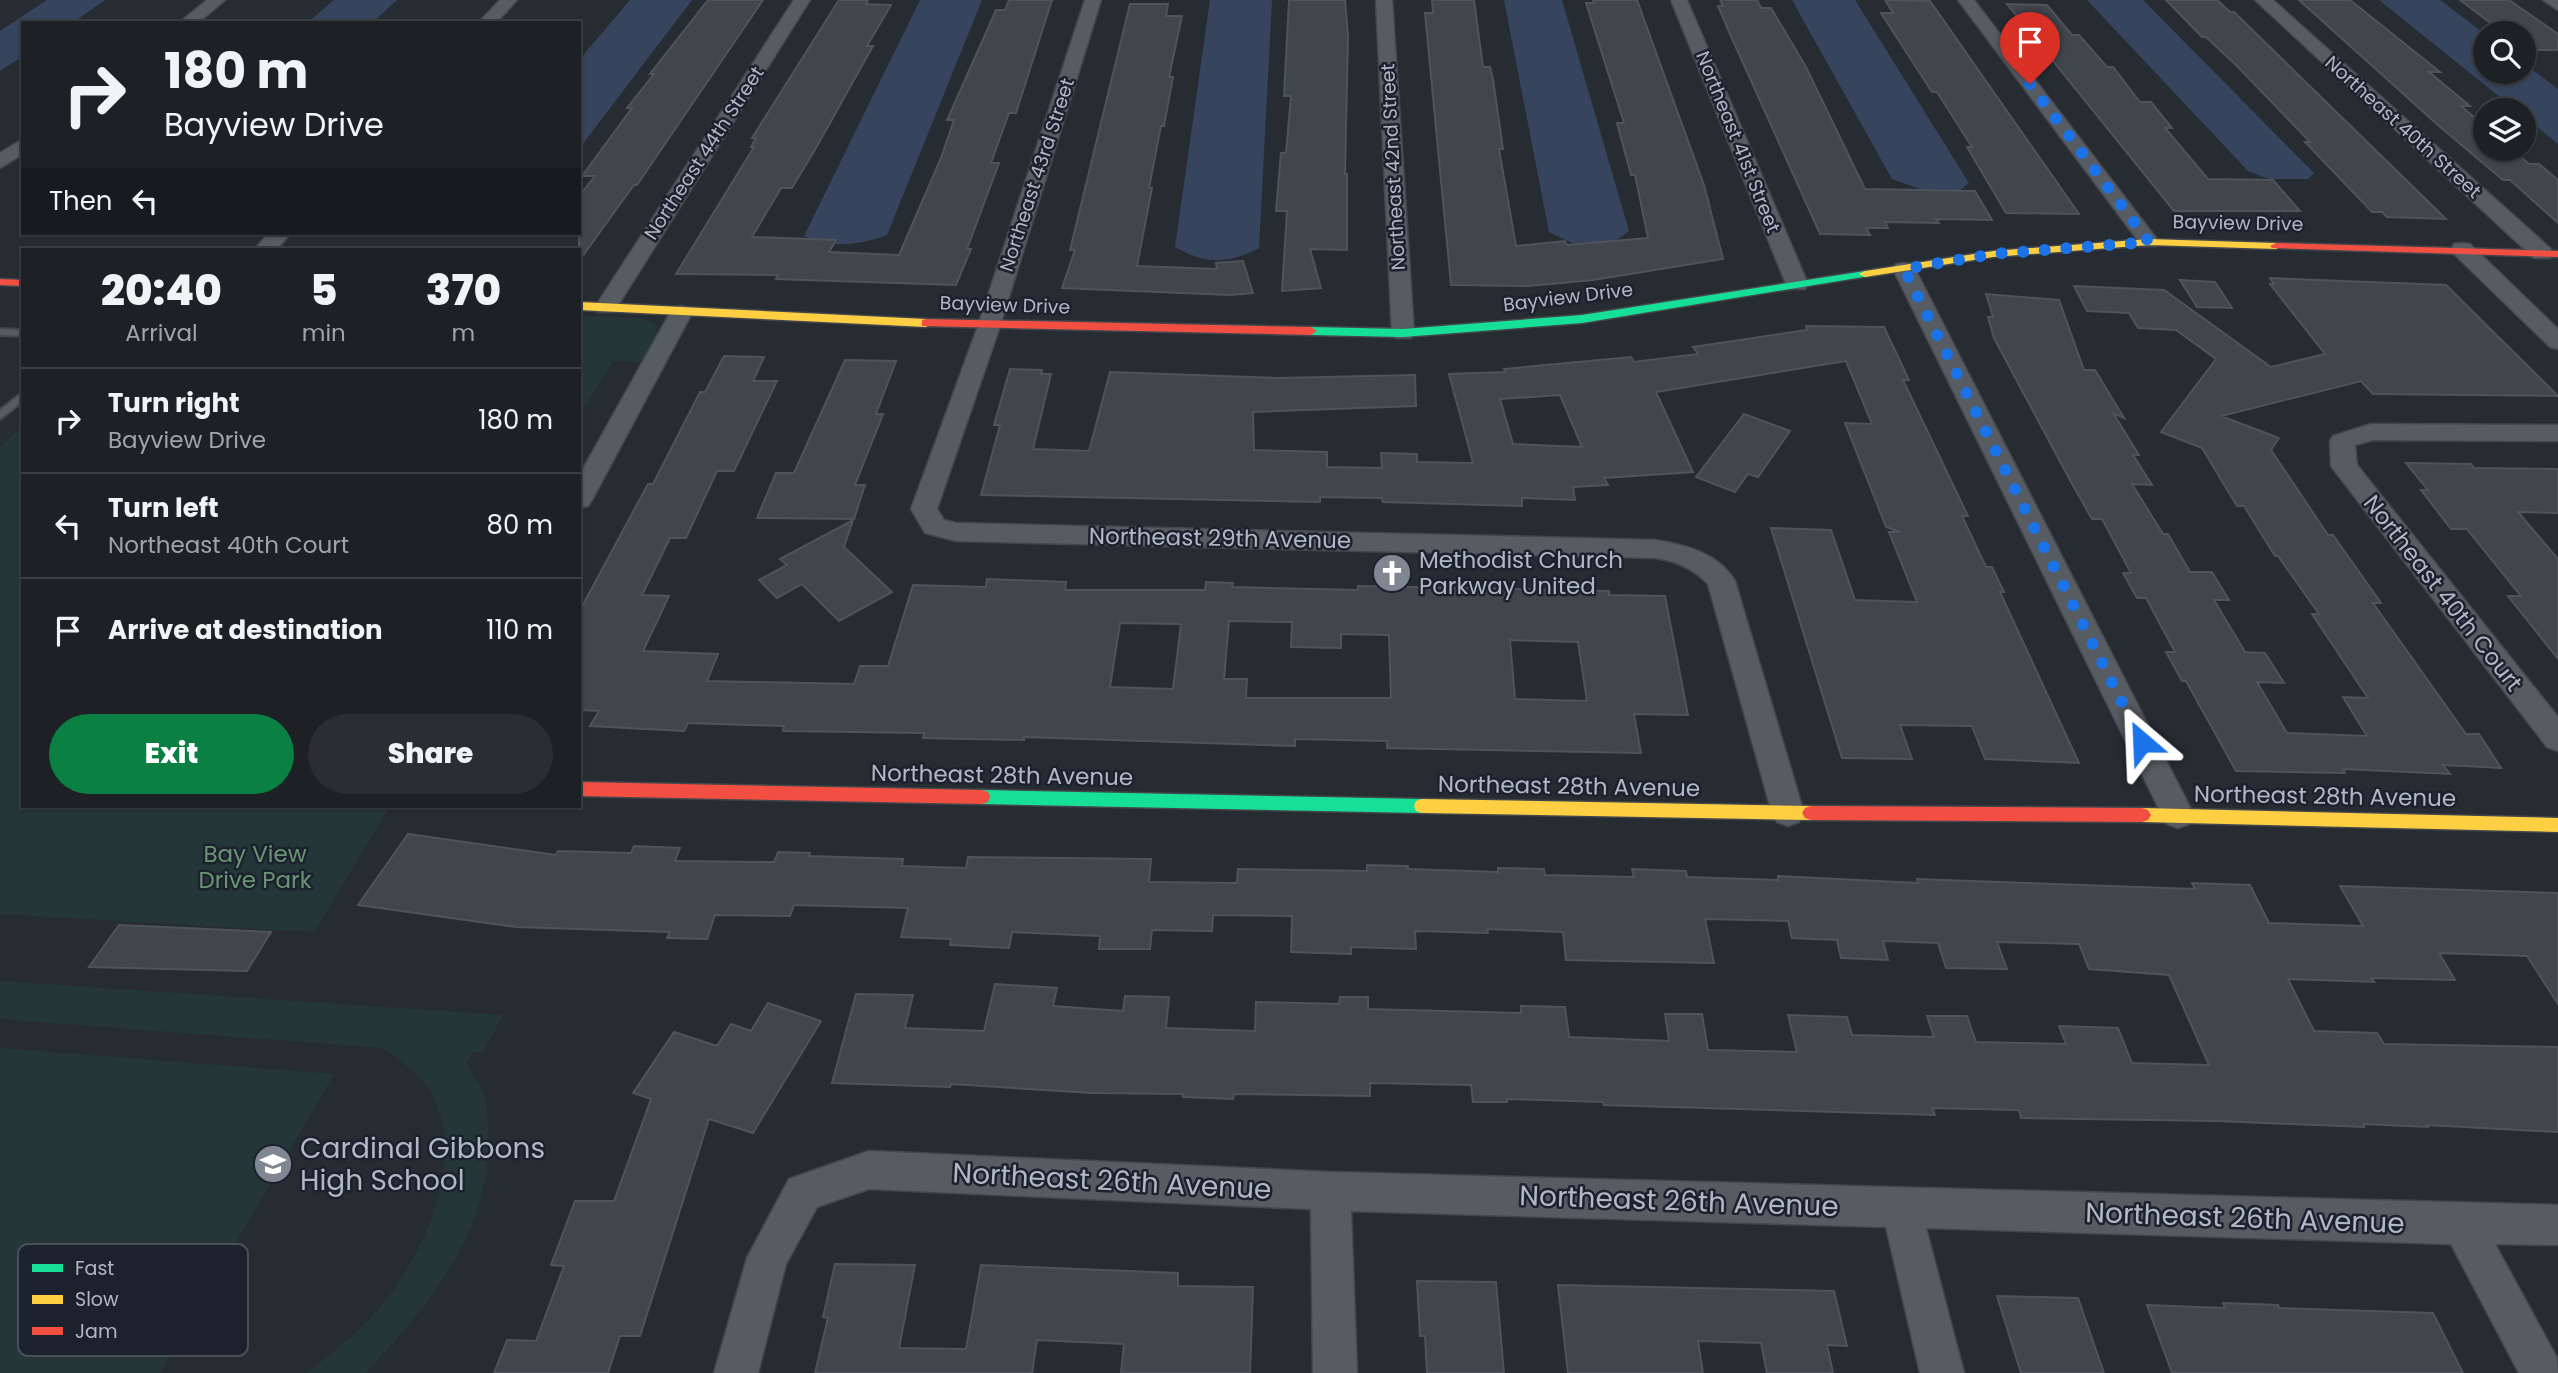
<!DOCTYPE html>
<html lang="en">
<head>
<meta charset="utf-8">
<style>
	:root { --surface:#1d2126; --page:#2a2e32; --text:#f1f3f6; --muted:#a0a3a7; --line:#3b3e43; --accent:#0b8043 }
	body { margin:0; font-family:Poppins,sans-serif; background:var(--page); color:var(--text); height:100vh; display:flex; flex-direction:column; font-size:26px; white-space:nowrap }
	* { box-sizing:border-box; margin:0 }
	p { font-size:23px; color:var(--muted) }
	.icon { flex:none; width:38px; height:38px; fill:none; stroke:currentColor; stroke-width:2; stroke-linecap:round; stroke-linejoin:round }
	.map { position:relative; flex:1; overflow:hidden }
	.drawer { position:absolute; left:21px; top:248px; width:560px; height:560px; display:flex; flex-direction:column; background:var(--surface); border-radius:0px; box-shadow:0 2px 5px #0004,0 0 0 2px var(--line) }
	.drawer>* { flex:none }
	.guide { position:absolute; left:21px; top:21px; width:560px; height:214px; border-radius:0px; box-shadow:0 2px 5px #0004,0 0 0 2px var(--line); background:#1d2126; color:var(--text); overflow:hidden }
	.buttons { position:absolute; left:2473px; top:21px; display:grid; gap:14px }
	.buttons a { display:grid; place-items:center; width:63px; height:63px; border-radius:50%; background:var(--surface); box-shadow:0 2px 5px #0004,0 0 0 2px var(--line); font-size:35px }
	.pin { position:absolute; display:grid; place-items:center; width:60px; height:60px; color:#fff; margin:-72px -30px; border-radius:50% 50% 50% 0; rotate:-45deg; box-shadow:0 0 7px #0007 }
	.pin .icon { rotate:45deg }
	.me { position:absolute; width:77px; margin:-38px; rotate:334deg; stroke-linejoin:round; filter:drop-shadow(0 0 5px #0008) }
	.turn { display:flex; align-items:center; gap:24px; height:147px; padding:0 28px; font-size:32px }
	.turn .icon { width:91px; height:91px; stroke-width:2.5 }
	.turn b { display:block; font-size:49px; line-height:60px }
	.then { display:flex; align-items:center; height:66px; padding:0 28px; background:#0003; gap:14px; font-size:26px }
	.eta { display:flex; justify-content:space-evenly; align-items:center; height:119px; text-align:center }
	.eta b { font-size:42px; font-weight:800; line-height:49px }
	.primary-button { display:flex; gap:14px; margin-top:auto; padding:14px 28px }
	.primary-button a { flex:1; height:80px; border-radius:42px; background:var(--accent); color:#fff; font-size:28px; font-weight:800; line-height:80px; text-align:center }
	.primary-button a+a { background:var(--page); color:var(--text) }
	ul { padding:0; list-style:none }
	li { display:flex; align-items:center; gap:21px; height:105px; padding:0 28px; border-top:2px solid var(--line) }
	li div { flex:1 }
	li b { display:block; font-size:26px }
	li em { font-style:normal }
	.map>svg:first-child { display:block }
	.green { fill:#253639 }
	.water { fill:#36455d }
	.building { fill:#41454c; stroke:#4f535b; stroke-width:2; fill-rule:evenodd }
	.lines { fill:none; stroke-linecap:round; stroke-linejoin:round }
	.lane-casing { stroke:#43474c; stroke-width:4 }
	.street-casing { stroke:#43474c; stroke-width:3 }
	.fast-casing { stroke:#43474c; stroke-width:3 }
	.slow-casing { stroke:#43474c; stroke-width:3 }
	.jam-casing { stroke:#43474c; stroke-width:3 }
	.lane { fill:#575b62; fill-rule:evenodd }
	.street { fill:#575b62; fill-rule:evenodd }
	.fast { fill:#16e098; fill-rule:evenodd }
	.slow { fill:#ffcf43; fill-rule:evenodd }
	.jam { fill:#f24e42; fill-rule:evenodd }
	.route { stroke:#1a73e8; stroke-width:12; stroke-dasharray:0 21.6 }
	.labels { text-anchor:middle; dominant-baseline:central; stroke-width:5; stroke-linejoin:round; paint-order:stroke }
	.far-street-label { font-size:19px; fill:#b1b8c5; stroke:#1b222d }
	.street-label { font-size:23px; fill:#b1b8c5; stroke:#1b222d }
	.poi-label { font-size:23px; fill:#b1b8c5; stroke:#1b222d; text-anchor:start }
	.park-label { font-size:23px; fill:#699474; stroke:#1b222d }
	.near-poi-label { font-size:28px; fill:#b1b8c5; stroke:#1b222d; text-anchor:start }
	.near-street-label { font-size:28px; fill:#b1b8c5; stroke:#1b222d }
	.key { fill:#1b222d; stroke:#484f5b; stroke-width:2 }
	.key-label { font-size:19px; fill:#b1b8c5 }
</style>
</head>
<body>
<div class="map">
<svg width="2558" height="1373" viewBox="0 0 2558 1373">
	<rect width="100%" height="100%" fill="#272c33"/>
	<path class="green" d="M579 316 641 318 656 324 657 334 643 362 613 361 579 416Z
		M23 425V807H389L314 932 0 914V447Z
		M0 981 503 1015 483 1053 473 1052 467 1063C472 1074 480 1085 484 1096 488 1105 487 1118 488 1128 496 1226 428 1307 365 1373H307C335 1351 364 1328 386 1300 429 1245 475 1140 420 1078 410 1067 395 1057 383 1048L0 1019Z
		M0 1048 334 1074 160 1373H0Z"/>
	<path class="water" d="M47 0H105L72 23H23V56L0 71V31Z
		M334 0H397L372 23H307Z
		M630 0H692L579 149V60Z
		M920 0H982L887 235C860 245 830 249 804 236Z
		M1210 0H1272L1259 248C1227 264 1207 265 1175 247Z
		M1504 0H1562L1629 231 1614 242 1572 243 1549 232Z
		M1792 0H1855L1969 183 1960 190 1920 189 1892 179Z
		M2087 0H2143L2314 173 2308 179H2269L2248 171Z
		M2379 0H2440L2485 34V72H2524V63L2558 89V144L2524 116V110H2516Z"/>
	<path class="building" d="M708 0H763L637 185H634L579 261V196L595 176H582L632 108H627L654 74H650Z
		M839 0H868L866 4 891 5 867 46H873L816 148 792 188H781L752 237 836 240 829 252 899 255 941 158 954 120H947L996 10H1005L1009 0H1052L1016 113H1009L991 163H999L967 249H971L956 285 776 279 778 275 676 274 754 147H751L756 138H752Z
		M1289 0H1345L1348 36 1345 174H1347V250L1310 249 1321 288 1282 291 1287 211H1276L1281 153H1286L1291 96H1284Z
		M1432 0H1474L1483 67H1490L1493 79 1503 149H1499L1516 246 1565 241 1567 245 1648 238 1635 175H1631L1617 123H1624L1586 3H1594L1593 0H1637L1704 185 1723 259 1593 280 1528 286 1451 285 1425 13H1433Z
		M1720 0H1757L1761 8H1771L1806 67 1865 189 1975 191 1992 220 1936 219 1939 223 1885 222 1888 228H1866L1870 235 1820 234 1730 34 1718 6H1723Z
		M1885 0 1930 1 2079 214 2006 213 1967 147H1972L1937 92H1932L1881 13H1893Z
		M2166 0H2217L2230 12H2234L2446 219 2387 217 2382 212H2372L2305 142H2310L2237 66 2206 37H2202Z
		M2299 0H2350L2440 72H2429L2470 106H2461L2485 127V149H2511L2529 164H2539L2558 180V223L2510 180H2503L2439 126Z
		M2460 0H2509L2558 34V50H2524V33H2504Z
		M1130 4H1168L1166 16H1182L1169 77H1173L1164 126H1161L1149 188H1152L1137 266 1217 269 1216 263 1243 261 1253 293 1230 295 1062 288 1075 250H1070Z
		M2007 4 2047 5 2072 35H2079L2107 67H2113L2140 102H2151L2172 128H2165L2208 179 2273 180 2300 211H2174Z
		M2270 278 2446 285 2558 396 2373 394 2361 381 2221 416 2279 438 2271 450 2328 535H2333L2381 603H2373L2466 734H2479L2501 768 2443 765 2450 774 2343 769 2345 773 2236 771 2186 681H2182L2166 652H2175L2146 598H2137L2123 573H2131L2102 519H2092L2071 482 1994 338 1988 317H1993L1986 294 2059 300 2084 370H2095L2124 418 2113 413 2139 455H2133L2152 485 2132 484 2163 534H2168L2190 572H2212L2229 600H2214L2245 652 2265 653 2284 683 2257 682 2287 733 2367 736 2343 697 2368 698 2312 614H2319L2278 556H2275L2244 506H2237L2202 448 2161 432 2216 359 2176 330 2138 328 2129 313 2087 311 2074 286 2164 290 2271 367 2325 354 2270 284H2274Z
		M2180 280 2215 282 2232 308 2197 307Z
		M1806 326 1884 327 1909 380H1903L1968 516H1962L1986 567H1992L2004 592H2000L2079 763 1985 759 1972 726 1900 725 1912 759 1842 758 1771 528 1831 530 1855 600 1917 602 1889 532H1900L1886 527 1845 423 1872 424 1846 361 1656 392 1693 472 1604 478 1608 485 1573 487 1575 500 1522 498V506L1383 502 1382 498 1320 497V502L981 495 1000 425H994L1010 369 1042 370 1041 374H1051L1033 449 1089 451 1110 372 1277 378 1415 375 1416 406 1253 412 1254 450 1327 452V467L1382 468 1381 453 1417 454V462L1473 463 1449 374 1506 372 1504 369 1631 357 1634 362 1698 354 1693 347 1807 330ZM1560 395 1582 447 1513 444 1500 399Z
		M724 356 764 357 753 381H777L734 471H717L686 538H670L642 595 669 596 643 651 718 654 707 681 854 684 860 666H888L913 585 986 587 987 579 1066 582 1065 590H1205L1206 582 1233 583 1232 587 1358 590V586L1609 591V595L1665 596 1688 715 1634 714 1641 753 1387 748V741L1295 739V746L1024 737V740L923 738 924 733 783 731 784 726 688 723 684 731 590 726 599 711 579 710V612L648 484H653L700 392H705ZM1229 621 1292 622 1291 647 1341 648V634L1389 635 1391 698H1246L1247 679H1224ZM1120 623 1181 624 1173 689 1110 687ZM1510 640 1578 642 1587 701 1515 699Z
		M845 360 896 361 876 414H883L855 485H865L854 519 757 518 776 473H794Z
		M1744 414 1790 431 1758 477 1748 474 1735 492 1696 477Z
		M2406 463 2471 464 2474 468 2558 469V513L2518 512 2558 559V659L2508 596H2521L2467 529H2451L2421 490H2428Z
		M853 520 844 547 892 592 839 621 802 584 777 598 759 580 787 565 780 559Z
		M408 834 556 855 558 851 631 853 634 846 680 848 675 861 774 862 778 852 810 853 809 856 903 859 902 866 966 868 968 857 1151 859 1149 882 1237 883 1238 869 1367 871V865L1408 866V869L1498 872V868L1544 869 1545 875 1634 877 1632 869 1686 871 1687 877 1778 880V876L1918 883 1917 879 2195 889 2192 883 2250 885 2269 923 2363 926 2340 886 2558 893V1004L2527 956 2439 953 2455 980 2371 978 2374 982 2288 979 2314 1031 2377 1033 2384 1044 2558 1047V1132L2427 1125 2428 1127 2363 1124 2364 1127 2217 1121 2021 1118 2019 1110 1932 1108 1935 1115 1604 1105 1603 1102 1507 1099V1102H1473L1471 1085 1370 1083V1096L1234 1094 1233 1099 1183 1097V1094L1092 1093 951 1084 950 1087 832 1083 856 994 913 995 905 1028 984 1031 995 984 1057 988 1053 1006 1123 1011 1125 996 1169 997 1166 1028 1255 1031 1256 1002 1339 1004 1340 997H1368V1009L1521 1013V1006L1565 1007 1569 1037 1669 1041 1665 1014H1702L1708 1050 1797 1052 1788 1015 1847 1017 1852 1035 1934 1037 1927 1016H1967L1976 1042 2066 1044 2059 1026 2118 1028 2132 1063 2209 1065 2169 975 2089 969 2079 944 1997 942 2007 969 1946 968 1938 943 1883 941 1888 960 1841 958 1837 940 1792 938 1788 921 1705 919 1714 963 1566 960 1563 932 1487 929 1488 933 1415 931 1416 949 1351 947V954L1291 952 1292 916 1213 915 1212 931 1152 930 1150 949H1099L1100 936 1012 932 1009 948 950 945 951 939 901 937 908 908 794 905 790 916 715 915 707 939 667 938 670 932 516 927 358 905Z
		M119 925 271 932 247 971 89 967Z
		M768 1003 821 1021 753 1133 709 1119 640 1336H620L608 1373H494L507 1340 536 1341 564 1266 551 1265 575 1201H614L651 1099 633 1093 674 1032 717 1046 731 1024 751 1031Z
		M835 1264 915 1265 899 1348 966 1349 981 1265 1178 1273V1286L1253 1287 1250 1373H1121L1124 1344 1037 1340 1032 1373H815L828 1318 823 1317Z
		M1417 1281 1496 1282 1504 1373H1427L1425 1336H1420Z
		M1558 1285 1834 1291 1847 1346 1827 1345 1833 1373H1767L1761 1343 1698 1341 1703 1373H1568Z
		M1997 1296 2078 1298 2104 1373H2021Z
		M2223 1303 2278 1305 2279 1308 2433 1313 2463 1373H2172L2147 1305 2225 1308Z"/>
	<g class="lines">
		<g class="lane-casing">
			<path id="lane" d="M0 329 23 330V336L0 335Z
				M23 392V401L0 419V410Z"/>
		</g>
		<g class="street-casing">
			<path id="street" d="M207 0H225L198 23H179Z
				M500 0H517L496 23H478Z
				M794 0H810L617 307 614 312H598L595 307Z
				M1085 0H1101L1000 326 937 509 944 520 956 523 1655 540C1686 545 1718 553 1735 581L1804 813 1799 822 1788 826 1777 822 1772 813 1708 584C1693 568 1676 561 1655 558L956 541 925 533 911 509 978 326Z
				M1376 0H1392L1414 333 1411 338H1395L1392 333Z
				M1671 0H1687L1808 284 1805 289H1789L1786 284Z
				M1958 0H1974L2156 238 2160 242 2156 246H2142Z
				M2255 0H2273L2550 248 2553 253 2550 258H2534Z
				M2543 0H2558V10Z
				M23 139V154L0 168V153Z
				M269 233H291L276 250H254Z
				M2462 243 2470 244 2558 329V349L2550 347 2454 254 2451 249 2454 244Z
				M1904 263 1912 264 1915 269 2194 815 2189 824 2178 828 2167 824 2162 815 1893 269 1896 264Z
				M681 306 689 308 692 313 592 500 588 506 579 508V476L670 313 673 308Z
				M2371 424 2558 425V441L2373 440 2355 445 2357 465 2558 717V751L2547 747 2331 466 2330 441 2333 436Z
				M869 1151 1330 1172 2558 1205V1245L2495 1244 2557 1358 2558 1373H2519L2451 1244 1926 1228 1964 1373H1920L1886 1227 1351 1211 1357 1373H1313L1311 1209 869 1189 817 1207 786 1264 758 1373H714L747 1258 789 1179Z"/>
		</g>
		<g class="fast-casing">
			<path id="fast" d="M1865 271 1871 274 1869 276 1582 323 1403 337 1311 335 1305 331 1311 327 1403 329 1582 315Z
				M982 790 1422 799 1428 801 1430 806 1428 811 1422 813 982 804 976 802 974 797 976 792Z"/>
		</g>
		<g class="slow-casing">
			<path id="slow" d="M2149 239 2276 243 2282 246 2276 249 2149 245 1993 257 1865 277 1859 274 1865 271 1993 251Z
				M579 302 926 319 932 323 926 327 579 310Z
				M1422 799 1811 806 1817 808 1820 813 1817 818 1811 820 1422 813 1416 811 1414 806 1416 801Z
				M2142 808 2558 818V832L2142 822 2136 820 2133 815 2136 810Z"/>
		</g>
		<g class="jam-casing">
			<path id="jam" d="M2276 243 2558 251V257L2272 248 2270 246Z
				M0 279 23 280V286L0 285Z
				M926 319 1311 327 1317 331 1311 335 922 326V320Z
				M579 782 982 790 988 792 990 797 988 802 982 804 579 796Z
				M1811 806 2142 808 2148 810 2151 815 2148 820 2142 822 1811 820 1805 818 1802 813 1805 808Z"/>
		</g>
		<use href="#lane" class="lane"/>
		<use href="#street" class="street"/>
		<use href="#fast" class="fast"/>
		<use href="#slow" class="slow"/>
		<use href="#jam" class="jam"/>
	</g>
	<g class="lines">
		<path class="route" d="M2030 84 2149 242 1993 254 1904 269 2142 742"/>
	</g>
	<defs>
		<g id="church-disc" transform="scale(2.0125)"><circle r="9.5" fill="#818792" stroke="#1b222d"/><path d="M-1.2-6h2.4v3.5h3.3v2.4h-3.3V6h-2.4V-.1h-3.3v-2.4h3.3Z" fill="#fff"/></g>
		<g id="school-disc" transform="scale(2.0125)"><circle r="9.5" fill="#818792" stroke="#1b222d"/><path d="M0-5L7-2L0 1L-7-2ZM-4 1L0 2.5L4 1V4Q0 6-4 4Z" fill="#fff"/></g>
	</defs>
	<g fill-rule="evenodd">
		<use href="#church-disc" x="1392" y="573"/>
		<use href="#school-disc" x="273" y="1164"/>
	</g>
	<g class="labels">
		<g class="far-street-label">
			<text transform="translate(2403 127) rotate(42)">Northeast 40th Street</text>
			<text transform="translate(1738 142) rotate(68)">Northeast 41st Street</text>
			<text transform="translate(704 153) rotate(-57)">Northeast 44th Street</text>
			<text transform="translate(1393 167) rotate(-93)">Northeast 42nd Street</text>
			<text transform="translate(1037 175) rotate(-72)">Northeast 43rd Street</text>
			<text transform="translate(2238 223) rotate(1)">Bayview Drive</text>
			<text transform="translate(1568 297) rotate(-7)">Bayview Drive</text>
			<text transform="translate(1005 305) rotate(2)">Bayview Drive</text>
		</g>
		<g class="street-label">
			<text transform="translate(1220 538) rotate(1)">Northeast 29th Avenue</text>
			<text transform="translate(2443 593) rotate(52)">Northeast 40th Court</text>
			<text transform="translate(1002 775) rotate(1)">Northeast 28th Avenue</text>
			<text transform="translate(1569 786) rotate(1)">Northeast 28th Avenue</text>
			<text transform="translate(2325 796) rotate(1)">Northeast 28th Avenue</text>
		</g>
		<g class="poi-label">
			<text x="1419" y="560">Methodist Church<tspan x="1419" dy="26">Parkway United</tspan></text>
		</g>
		<g class="park-label">
			<text x="255" y="854">Bay View<tspan x="255" dy="26">Drive Park</tspan></text>
		</g>
		<g class="near-poi-label">
			<text x="300" y="1148">Cardinal Gibbons<tspan x="300" dy="32">High School</tspan></text>
		</g>
		<g class="near-street-label">
			<text transform="translate(1112 1181) rotate(3)">Northeast 26th Avenue</text>
			<text transform="translate(1679 1201) rotate(2)">Northeast 26th Avenue</text>
			<text transform="translate(2245 1218) rotate(2)">Northeast 26th Avenue</text>
		</g>
	</g>
	<rect x="18" y="1244" width="230" height="112" rx="10" class="key"/>
	<rect x="32" y="1264" width="31" height="8" fill="#16e098"/>
	<rect x="32" y="1295" width="31" height="9" fill="#ffcf43"/>
	<rect x="32" y="1327" width="31" height="8" fill="#f24e42"/>
	<g class="key-label">
		<text x="75" y="1275">Fast</text>
		<text x="75" y="1306">Slow</text>
		<text x="75" y="1338">Jam</text>
	</g>
</svg>
<div class="buttons">
<a><svg class="icon" aria-label="search" viewBox="0 0 24 24"><circle cx="10" cy="10" r="6"/><path d="M15 15l6 6"/></svg></a>
<a><svg class="icon" aria-label="layers" viewBox="0 0 24 24"><path d="M12 4l9 5-9 5-9-5zM3 14l9 5 9-5"/></svg></a>
</div>
<div class="pin" style="left:2030px;top:84px;background:#d93025"><svg class="icon" aria-label="arrive" viewBox="0 0 24 24"><path d="M6 21V4h12l-3 4 3 4H6"/></svg></div>
<svg class="me" style="left:2142px;top:742px" viewBox="-20 -20 40 40"><path d="M0-17L14 15 0 8-14 15z" fill="#1a73e8" stroke="#fff" stroke-width="4"/></svg>
<div class="guide">
<div class="turn"><svg class="icon" aria-label="right" viewBox="0 0 24 24"><path d="M7 20v-9h11M14 6l5 5-5 5"/></svg><div><b>180 m</b>Bayview Drive</div></div>
<div class="then">Then<svg class="icon" aria-label="left" viewBox="0 0 24 24"><path d="M17 20v-9H6M10 6l-5 5 5 5"/></svg></div>
</div>
<section class="drawer">
<div class="eta">
<div><b>20:40</b><p>Arrival</p></div>
<div><b>5</b><p>min</p></div>
<div><b>370</b><p>m</p></div>
</div>
<ul>
<li><svg class="icon" aria-label="right" viewBox="0 0 24 24"><path d="M7 20v-9h11M14 6l5 5-5 5"/></svg><div><b>Turn right</b><p>Bayview Drive</p></div><em>180 m</em></li>
<li><svg class="icon" aria-label="left" viewBox="0 0 24 24"><path d="M17 20v-9H6M10 6l-5 5 5 5"/></svg><div><b>Turn left</b><p>Northeast 40th Court</p></div><em>80 m</em></li>
<li><svg class="icon" aria-label="arrive" viewBox="0 0 24 24"><path d="M6 21V4h12l-3 4 3 4H6"/></svg><div><b>Arrive at destination</b></div><em>110 m</em></li>
</ul>
<div class="primary-button"><a>Exit</a><a>Share</a></div>
</section>
</div>
</body>
</html>
